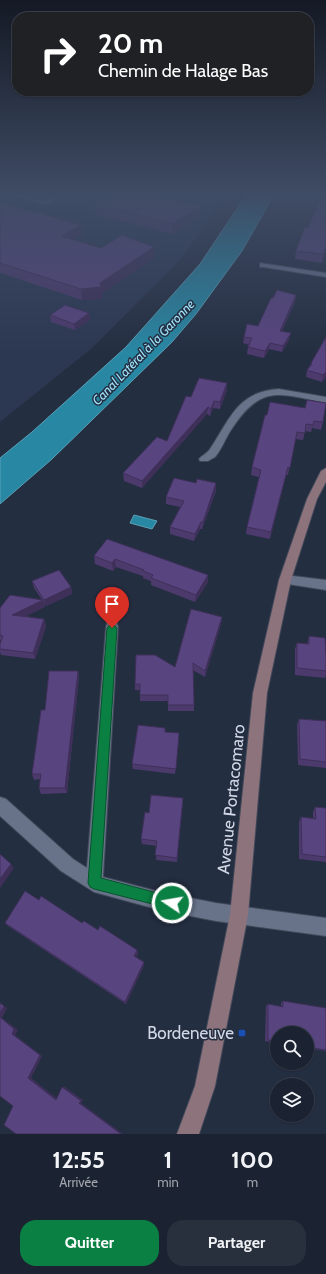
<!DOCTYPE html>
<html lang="fr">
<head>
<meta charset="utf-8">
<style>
	:root { --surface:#1b2231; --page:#282f3d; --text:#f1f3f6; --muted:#a0a4ab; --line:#393f4d; --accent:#0b8043 }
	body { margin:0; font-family:Cabin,sans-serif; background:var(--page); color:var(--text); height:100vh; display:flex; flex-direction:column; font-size:15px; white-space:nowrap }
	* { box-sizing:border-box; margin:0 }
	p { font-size:13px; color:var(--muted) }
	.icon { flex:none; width:22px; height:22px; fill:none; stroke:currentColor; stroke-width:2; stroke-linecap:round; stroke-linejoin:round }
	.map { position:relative; height:1134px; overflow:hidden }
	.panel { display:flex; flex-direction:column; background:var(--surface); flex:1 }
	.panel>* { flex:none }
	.top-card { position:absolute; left:12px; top:12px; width:302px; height:84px; border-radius:16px; box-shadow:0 1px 3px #0004,0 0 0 1px var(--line); background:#202124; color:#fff; overflow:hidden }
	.controls { position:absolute; left:270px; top:1026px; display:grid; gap:8px }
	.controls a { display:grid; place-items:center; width:44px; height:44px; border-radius:50%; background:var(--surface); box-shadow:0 1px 3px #0004,0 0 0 1px var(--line); font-size:20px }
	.pin { position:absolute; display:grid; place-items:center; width:34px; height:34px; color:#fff; margin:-41px -17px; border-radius:50% 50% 50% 0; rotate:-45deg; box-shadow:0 0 4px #0007 }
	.pin .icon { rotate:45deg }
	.me { position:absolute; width:44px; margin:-22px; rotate:282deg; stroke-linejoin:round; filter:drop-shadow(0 0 3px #0008) }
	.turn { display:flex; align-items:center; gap:14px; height:84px; padding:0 20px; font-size:18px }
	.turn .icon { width:52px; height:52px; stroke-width:2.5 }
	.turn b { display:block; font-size:28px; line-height:34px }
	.eta { display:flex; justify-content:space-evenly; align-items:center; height:68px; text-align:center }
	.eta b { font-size:24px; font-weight:700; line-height:28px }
	.cta { display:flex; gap:8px; margin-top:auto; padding:8px 20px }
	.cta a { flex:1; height:46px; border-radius:16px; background:var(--accent); color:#fff; font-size:16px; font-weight:700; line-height:46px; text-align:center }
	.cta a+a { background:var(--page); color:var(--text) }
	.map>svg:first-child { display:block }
	.built { fill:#2c3851 }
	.water { fill:#2888a4; stroke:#5ba0b7 }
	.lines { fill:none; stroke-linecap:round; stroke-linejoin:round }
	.lane-casing { stroke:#414858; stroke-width:2 }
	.street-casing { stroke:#414858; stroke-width:2 }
	.secondary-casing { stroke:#414858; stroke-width:2 }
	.lane { fill:#68738a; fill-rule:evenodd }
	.street { fill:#68738a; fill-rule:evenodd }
	.secondary { fill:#8d737c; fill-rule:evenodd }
	.wall { fill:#4c3a6d }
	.shaded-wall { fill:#3e3059 }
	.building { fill:#58447f; stroke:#3e3059 }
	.route { fill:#0b8043; stroke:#07532c }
	.transit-dot { fill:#1a4fb4; stroke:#242e41; stroke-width:1.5 }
	.labels { text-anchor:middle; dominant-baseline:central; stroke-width:3; stroke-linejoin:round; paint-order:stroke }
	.far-water-label { font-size:13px; font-style:italic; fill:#9ee2fa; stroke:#242e41 }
	.near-street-label { font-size:17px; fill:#d1d7e4; stroke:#242e41 }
	.near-poi-label { font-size:17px; fill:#d1d7e4; stroke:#242e41; text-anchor:end }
</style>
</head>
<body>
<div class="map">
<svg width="326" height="1134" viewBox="0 0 326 1134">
	<rect width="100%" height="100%" fill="#242e41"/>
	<path class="built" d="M0 195H225L185 254 163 277 92 348 0 422Z"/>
	<path class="water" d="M246 195H274L242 251 196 314 172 342 52 459 0 504V458L32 432 126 347 200 264Z
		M134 515 157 521 152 529 130 523Z"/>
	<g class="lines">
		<g class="lane-casing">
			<path id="lane" d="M13 195H22L45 201 58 195H65L46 205Z"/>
		</g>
		<g class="street-casing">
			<path id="street" d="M260 263 326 273V277L263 267H260Z
				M279 389 326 397V403C278 393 261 384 231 430 225 439 222 449 215 457L208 461H200L199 459C202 455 207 454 210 449 230 419 238 391 279 389Z
				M285 575 326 580V590L281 583 279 580 281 577Z
				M112 622 117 623 118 627 103 877 160 892 216 903 326 918V936L216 921 160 910 94 892 61 871 0 816V797L6 799 73 859 87 868 106 627 107 623Z"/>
		</g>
		<g class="secondary-casing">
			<path id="secondary" d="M326 468V482L317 499 291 580 267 693 248 915 215 1086 199 1134H177L195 1086 230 915 253 693 279 580 307 499 321 471Z"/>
		</g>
		<use href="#lane" class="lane"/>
		<use href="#street" class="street"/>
		<use href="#secondary" class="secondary"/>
	</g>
	<path class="wall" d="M326 195V251L322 263 295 259 296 251 308 228Z
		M0 202 82 235 74 240 101 248 154 258 102 293V299L82 300 0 273Z
		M94 204 201 206 200 216 172 234 95 214Z
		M296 295 295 302 282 331 289 340 282 352 269 349 264 358 247 354 248 347 249 345 243 343 244 337 258 326 273 298Z
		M89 313 90 320 75 330 51 322 50 315Z
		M326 337V377L322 382 306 377 307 370 310 366 311 363Z
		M227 390 220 409 213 408 210 416 207 414 142 488 124 481 123 473 167 441 191 397Z
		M305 408 323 422 321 430 312 428 311 432 305 431 303 440 295 439 288 475H286L270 539 246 534 247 527 259 477 251 475 252 467 267 415Z
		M216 491 202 529H200L194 541 170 534V527L180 507 166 504V497Z
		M107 539 208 575V582L195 602 151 585V581L143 578V576L116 567 113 571 95 564 94 556Z
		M32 581 71 587 72 594 46 606 44 602 45 607 25 616 44 619 46 626 35 659 1 655 0 652V644L1 641 0 640V608L42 600 34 588Z
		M222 617 221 624 205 677 193 670 194 705V711H168V701H140V690H135V684L175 667Z
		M309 636 326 655V674L325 678 295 675V649L297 643 307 644Z
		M78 671 79 677 67 793 41 794 39 788 40 779 34 780 32 774 45 710Z
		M299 719 326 721V768L298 765 297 725Z
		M165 728V732L179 739 175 774 133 769 132 764Z
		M183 798 177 862 156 860 157 846 142 844 141 839 149 813Z
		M315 807 326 808V862L299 859V822L301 817 313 818V812Z
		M39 900 82 923 98 930 137 950 138 953 136 957 144 962V965L126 1004 8 926 5 923Z
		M283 1001 326 1008V1051L307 1048V1033H277V1043L265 1041 266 1006 268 1004 281 1006V1003Z"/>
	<path class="shaded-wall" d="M201 206 200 216 172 234V224Z
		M81 225 82 235 62 247 61 236Z
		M154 247V258L102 293V299L82 300 81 289 100 283Z
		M326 247V251L322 263 323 254Z
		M296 295 295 302 279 338 280 331Z
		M89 313 90 320 75 330 74 324Z
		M291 333 289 340 282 352 283 346Z
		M270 343 269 349 264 358 265 351Z
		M326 372V377L322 382 323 375Z
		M227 383V390L220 409V402Z
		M214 401 213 408 210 416 211 409Z
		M208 407 207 414 142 488V481Z
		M288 467 270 539 271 532Z
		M216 483V491L202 529 203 522Z
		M201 522 200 529 194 541 195 534Z
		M115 559 116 567 113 571 112 563Z
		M208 575V582L195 602 196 595Z
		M71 587 72 594 46 606 44 600Z
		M43 600 45 607 14 622 12 615Z
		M222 617 221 624 205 677V671Z
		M44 619 46 626 35 659 33 653Z
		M78 671 79 677 67 793 65 788Z
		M11 864 14 868 0 888V879Z
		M137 950 138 953 135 959 134 956Z
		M144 962V965L126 1004 125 1002Z
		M0 1003 7 1008 2 1018 18 1030 15 1035 42 1056 31 1078 59 1100H56L28 1078 12 1034 0 1017Z
		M62 1087H65L83 1100 81 1103 123 1134H121L79 1103Z"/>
	<path class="building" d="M110 195H156L201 206 172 224 94 204Z
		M322 195H326V247L323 254 296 251 305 227 308 228Z
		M0 202 81 225 61 236 101 248 122 235 154 247 100 283 101 287 81 289 0 263Z
		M277 290 296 295 280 331 291 333 283 346 270 343 265 351 248 347 252 338 244 337 247 324 258 326 271 298H273Z
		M65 305 89 313 74 324 50 315Z
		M326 337V372L323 375 307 370 312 364 311 363Z
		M199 378 227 383 220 402 214 401 211 409 208 407 142 481 123 473 157 437 167 441 186 396 191 397Z
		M307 400 326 403 323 422 314 421 313 425 306 424 305 433 297 432 290 468 288 467 271 532 247 527 261 470 252 467 265 415H267L270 402 305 408Z
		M174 478 196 483 197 479 216 483 203 522H201L195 534 170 527 184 501 166 497Z
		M107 539 208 575 196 595 151 578 153 575 143 571 144 570 115 559 112 563 94 556Z
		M59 570 71 587 44 600 32 581Z
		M10 595 43 600 12 615 44 619 33 653 0 649V644L3 636 0 635V608Z
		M191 609 222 617 205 671 193 663 194 705H168V695H140V684H135L136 655H155L175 667Z
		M309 636 325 638 326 655V671L297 668V643L309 644Z
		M49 671H78L65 788H39L41 774H32L41 710H45Z
		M299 719 326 721V762L300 759Z
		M138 725 165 728V732L179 733 176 769 132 764Z
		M151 795 183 798 177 858 155 855 157 841 141 839 145 812 149 813Z
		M315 807 326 808V857L302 854 301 817 316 819Z
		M0 854 11 864 0 879Z
		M25 891 39 900 41 896 82 923 84 921 98 930 100 926 137 950 134 956 144 962 125 1002 5 923Z
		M283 1001 326 1008V1050L307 1047V1033H277V1042L268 1040V1004L283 1007Z
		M0 1003 4 1006 0 1013Z
		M0 1017 14 1029 12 1034 40 1055 28 1078 56 1100 62 1087 81 1101 79 1103 121 1134H16L4 1125 13 1106 0 1096Z"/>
	<linearGradient id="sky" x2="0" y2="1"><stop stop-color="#141924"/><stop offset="0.55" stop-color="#3f4c65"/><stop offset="1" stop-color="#3f4c65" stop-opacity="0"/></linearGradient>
	<rect width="326" height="354" fill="url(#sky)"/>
	<path class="route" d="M112 623 117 628 101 878 176 898 178 903 176 907 172 909 94 889 90 887 88 883 107 628Z"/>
	<rect class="transit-dot" x="238" y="1029" width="8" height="8" rx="2"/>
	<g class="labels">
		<g class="far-water-label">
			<text transform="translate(143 352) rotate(-46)">Canal Latéral à la Garonne</text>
		</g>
		<g class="near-street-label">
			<text transform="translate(231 799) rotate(-84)">Avenue Portacomaro</text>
		</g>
		<g class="near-poi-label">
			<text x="234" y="1033">Bordeneuve</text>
		</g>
	</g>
</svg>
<div class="controls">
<a><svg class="icon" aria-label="search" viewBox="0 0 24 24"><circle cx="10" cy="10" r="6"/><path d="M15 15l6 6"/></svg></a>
<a><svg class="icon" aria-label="layers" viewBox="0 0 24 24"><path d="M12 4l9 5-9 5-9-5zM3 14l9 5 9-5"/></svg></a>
</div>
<div class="pin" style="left:112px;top:628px;background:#d93025"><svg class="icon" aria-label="arrive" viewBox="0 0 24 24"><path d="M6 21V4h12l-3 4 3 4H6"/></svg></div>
<svg class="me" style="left:172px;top:903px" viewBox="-20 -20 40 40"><circle r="17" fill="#0b8043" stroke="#fff" stroke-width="3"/><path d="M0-11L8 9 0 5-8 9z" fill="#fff"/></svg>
<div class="top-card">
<div class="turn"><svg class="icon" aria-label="right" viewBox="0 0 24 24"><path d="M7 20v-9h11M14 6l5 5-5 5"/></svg><div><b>20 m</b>Chemin de Halage Bas</div></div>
</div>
</div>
<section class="panel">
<div class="eta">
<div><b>12:55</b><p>Arrivée</p></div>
<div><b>1</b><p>min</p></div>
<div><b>100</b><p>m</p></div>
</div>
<div class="cta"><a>Quitter</a><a>Partager</a></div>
</section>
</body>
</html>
